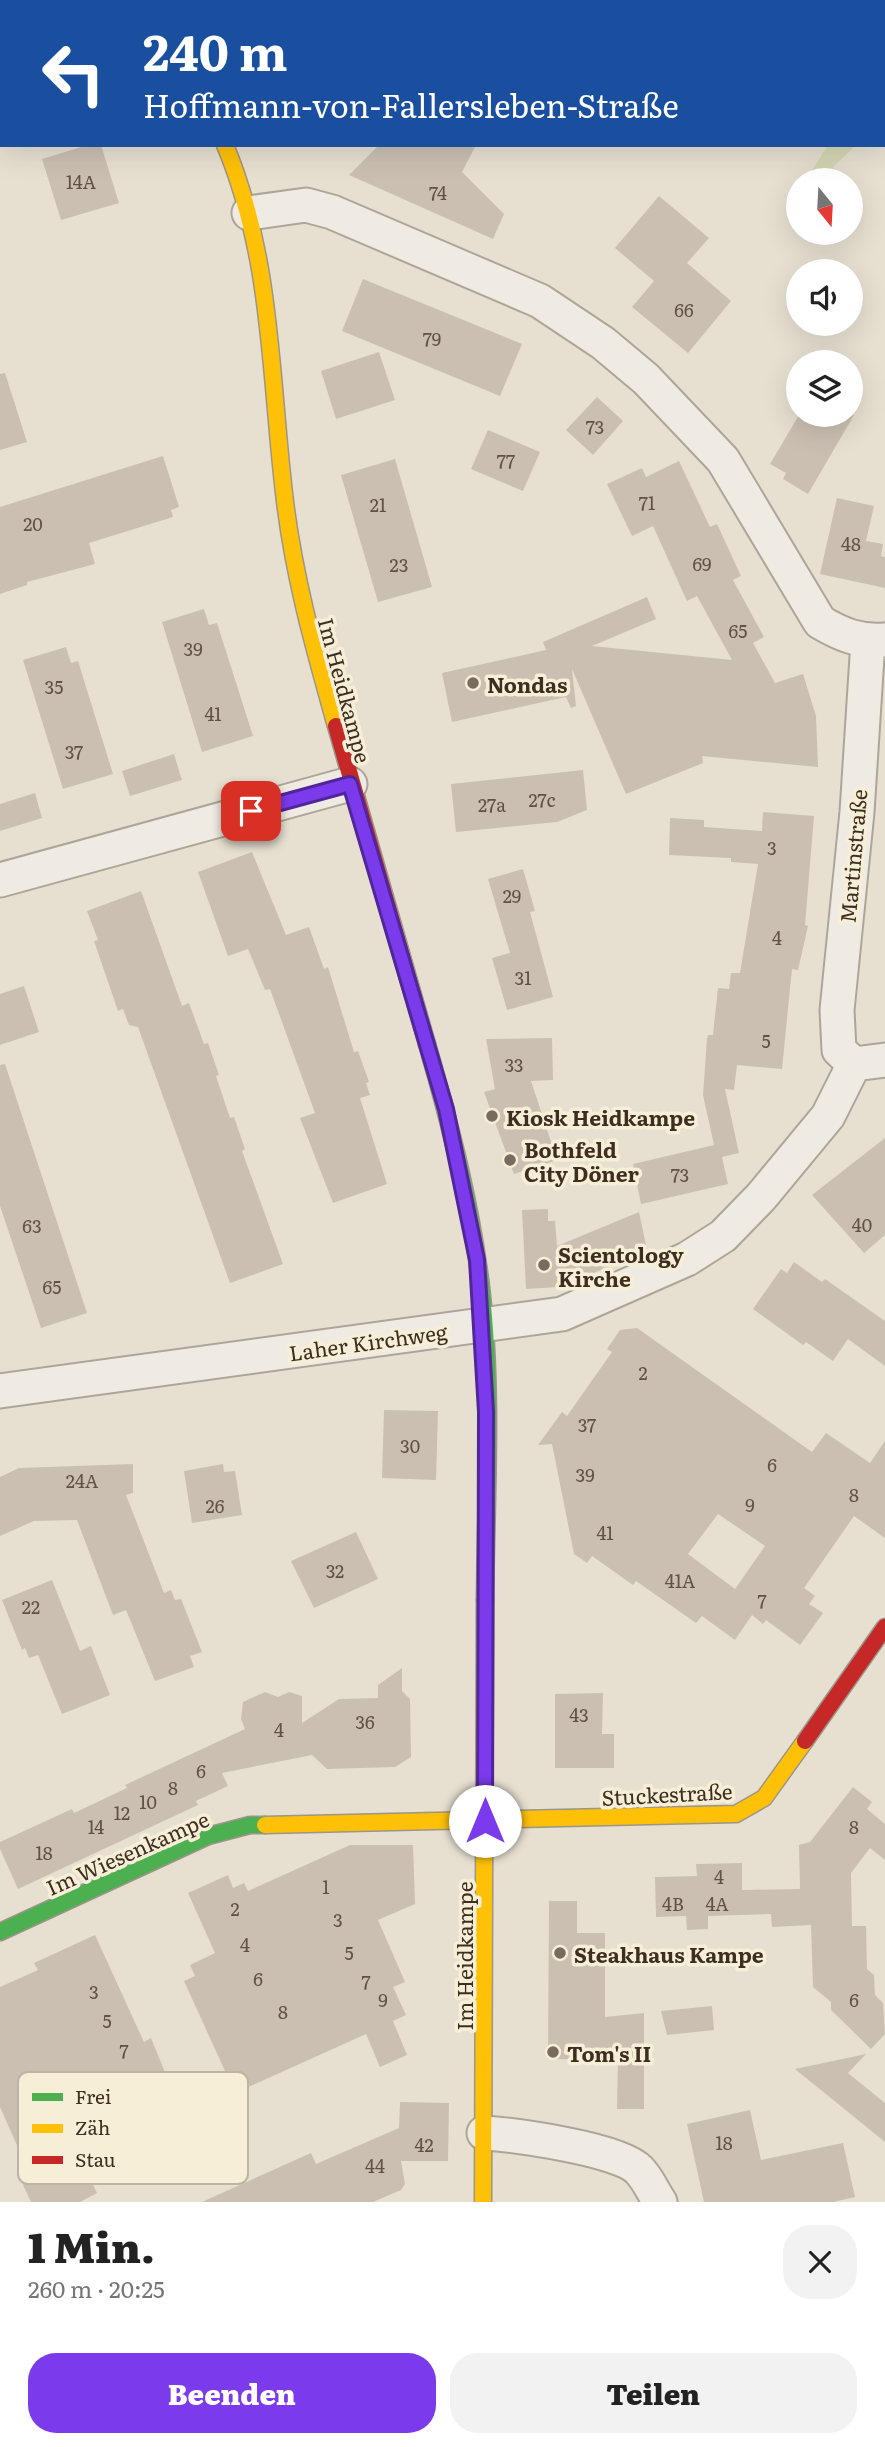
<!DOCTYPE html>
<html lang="de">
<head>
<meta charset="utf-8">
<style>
	:root { --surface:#fff; --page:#f2f2f2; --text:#222; --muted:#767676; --accent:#7c3aed }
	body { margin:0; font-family:Literata,serif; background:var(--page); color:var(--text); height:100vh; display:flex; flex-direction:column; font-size:26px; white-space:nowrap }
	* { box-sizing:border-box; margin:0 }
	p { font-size:23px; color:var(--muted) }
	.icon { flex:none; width:38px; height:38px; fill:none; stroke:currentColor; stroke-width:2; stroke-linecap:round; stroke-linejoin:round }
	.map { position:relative; height:2202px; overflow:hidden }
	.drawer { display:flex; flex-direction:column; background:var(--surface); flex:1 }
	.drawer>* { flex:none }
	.guide { position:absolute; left:0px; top:0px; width:886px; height:147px; box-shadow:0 7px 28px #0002; background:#1a4fa0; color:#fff; overflow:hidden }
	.needle { width:46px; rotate:162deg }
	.buttons { position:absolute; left:786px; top:168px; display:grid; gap:14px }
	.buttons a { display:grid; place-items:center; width:77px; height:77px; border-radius:50%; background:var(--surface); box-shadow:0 7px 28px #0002; font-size:35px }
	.pin { position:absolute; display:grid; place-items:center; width:60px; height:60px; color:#fff; margin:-30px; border-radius:14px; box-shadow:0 4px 10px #0006 }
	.me { position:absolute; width:77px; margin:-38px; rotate:0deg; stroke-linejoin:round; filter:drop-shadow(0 0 5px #0008) }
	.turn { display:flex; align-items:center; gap:24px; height:147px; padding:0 28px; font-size:32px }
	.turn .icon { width:91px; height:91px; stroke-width:2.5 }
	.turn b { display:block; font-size:49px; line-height:60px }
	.round { display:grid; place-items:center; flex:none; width:74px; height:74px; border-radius:28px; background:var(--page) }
	.summary { display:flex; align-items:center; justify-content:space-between; height:119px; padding:0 28px }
	h1 { font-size:42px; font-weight:800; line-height:52px }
	.action { display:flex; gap:14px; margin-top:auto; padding:14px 28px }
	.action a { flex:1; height:80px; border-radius:28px; background:var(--accent); color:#fff; font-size:28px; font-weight:800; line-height:80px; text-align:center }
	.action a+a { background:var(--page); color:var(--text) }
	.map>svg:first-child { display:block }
	.green { fill:#d6d7b3 }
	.building { fill:#cbbfb2; fill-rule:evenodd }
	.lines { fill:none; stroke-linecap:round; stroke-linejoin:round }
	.street-casing { stroke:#ada599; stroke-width:37 }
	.fast-casing { stroke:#9c958a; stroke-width:19 }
	.slow-casing { stroke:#9c958a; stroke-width:19 }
	.jam-casing { stroke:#9c958a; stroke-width:19 }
	.street { stroke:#efebe3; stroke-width:33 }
	.fast { stroke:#4caf50; stroke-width:16 }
	.slow { stroke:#ffc107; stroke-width:16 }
	.jam { stroke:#c62828; stroke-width:16 }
	.route-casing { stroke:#51269a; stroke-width:18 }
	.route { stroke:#7c3aed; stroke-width:12 }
	.poi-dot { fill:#786c5e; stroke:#f7eed8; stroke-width:2.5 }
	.labels { text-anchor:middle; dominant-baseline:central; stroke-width:7; stroke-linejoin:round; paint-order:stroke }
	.number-label { font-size:18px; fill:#605244 }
	.poi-label { font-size:21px; font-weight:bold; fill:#3d2e20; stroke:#f7eed8; text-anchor:start }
	.street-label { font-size:21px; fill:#3d2e20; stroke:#f7eed8 }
	.key { fill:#f7eed8; stroke:#bfb4a1; stroke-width:2 }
	.key-label { font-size:19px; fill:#3d2e20 }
</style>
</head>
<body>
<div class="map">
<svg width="885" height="2202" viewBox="0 0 885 2202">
	<rect width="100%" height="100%" fill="#e7e0d1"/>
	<path class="green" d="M782 0H885L884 120V2H779Z
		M828 145H856L833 167 836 180H806Z"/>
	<path class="building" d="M88 145H101L119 203 61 220 42 159Z
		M379 145H476L462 172 504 214 493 239 349 175Z
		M659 196 709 238 687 263 731 301 688 353 632 307 654 281 615 248Z
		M363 279 522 344 500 396 342 331Z
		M379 352 395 400 336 419 321 371Z
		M5 373 27 442 0 450V374Z
		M597 397 623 421 593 455 566 430Z
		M799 415H854L808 494 783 479 786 473 770 464Z
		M488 430 540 452 523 491 471 469Z
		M163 456 179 507 171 510 173 517 89 543 95 564 27 582V585L0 594V507Z
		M395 459 432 587 378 602 341 475Z
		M679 461 710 527 717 524 741 576 733 580 764 637 753 643 775 683 803 674 816 716 818 767 702 756 703 763 626 794 572 669 576 706 571 708 566 697 452 722 442 673 546 650 543 642 647 597 656 619 592 646 732 660 697 596 687 601 653 526 632 536 607 484 642 468 646 477Z
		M837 498 874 506 866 541 883 544 881 556 885 557V588L820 574Z
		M204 609 209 625 217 623 253 736 202 752 162 622Z
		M66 647 71 663 78 661 113 774 63 789 23 660Z
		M174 754 182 780 130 796 122 771Z
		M583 770 587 810 557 822 456 832 451 784Z
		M35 793 42 818 0 831V804Z
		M763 812 814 816 805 925 808 926 798 970 792 969 782 1069 737 1065 734 1090 725 1089 739 1153 722 1157 728 1184 641 1204 633 1164 714 1145 703 1095 707 1039 708 1035H713L718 988 729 989 731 973H740L758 864 731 862V858L669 855 670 818 704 820V827L762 831Z
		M252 852 286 935 309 927 324 969 328 967 354 1052 358 1051 369 1082 366 1083 370 1095 360 1098 387 1184 333 1203 300 1118 315 1113 270 989 265 990 248 949 228 956 198 872Z
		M523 869 535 911 530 912 553 997 507 1010 492 958 510 953 488 879Z
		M141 891 182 1006 189 1003 204 1044 208 1043 219 1075 216 1076 230 1118 234 1117 245 1149 242 1151 283 1264 230 1283 138 1027 129 1025 123 1009 118 1011 94 941 98 940 87 911Z
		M24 986 39 1032 0 1045V994Z
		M552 1038 553 1080 531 1081 557 1160 514 1174 484 1092 495 1089 486 1039Z
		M5 1064 87 1313 41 1328 0 1206V1065Z
		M885 1138V1235L864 1253 812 1195Z
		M548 1209V1221H555L557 1246 639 1212 647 1250 584 1277 558 1278 559 1287 526 1289 522 1210Z
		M794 1262 822 1282 825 1279 885 1321V1366L848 1339 833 1361 806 1342 803 1345 753 1309 781 1269 787 1273Z
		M637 1328 812 1452 826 1433 870 1463 885 1441V1538L854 1516 804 1588 815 1596 809 1604 823 1613 800 1645 766 1620 763 1624 752 1615 735 1640 702 1616 696 1623 636 1581 633 1585 592 1556 587 1563 574 1554 552 1444 538 1445 562 1412 567 1416 612 1352 607 1349 620 1330ZM718 1514 765 1546 735 1589 688 1554Z
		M384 1410 438 1411 436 1480 382 1478Z
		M133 1464V1493L126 1495 164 1593 171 1590 175 1600 181 1599 202 1652 190 1656 194 1667 155 1681 126 1610 113 1615 77 1520 34 1521 0 1536V1477L19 1468Z
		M223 1464 224 1472 235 1471 242 1515 192 1523 184 1471Z
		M356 1532 378 1579 314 1608 291 1561Z
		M52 1580 80 1651 91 1646 110 1695 62 1714 38 1655 29 1658 25 1648 22 1650 2 1600Z
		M402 1668V1691L410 1699 411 1757 395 1767 327 1769 312 1755 222 1773 228 1786 196 1801 198 1805 18 1889 0 1849V1842L72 1809 74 1813 127 1788 125 1785 245 1729 241 1719 243 1702 265 1692 278 1697 289 1692 302 1696V1723L339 1699 378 1698V1685Z
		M603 1693 602 1734H614V1768H555V1694Z
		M853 1787 872 1802 867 1809 885 1824V1860L870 1848 851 1873 852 1926H866L867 1969 874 1975 875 1995 883 2003 885 2034 871 2049 831 2010V2002L813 1987 811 1925 772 1927 771 1914 708 1916V1929L687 1930 686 1916 656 1917 655 1877 697 1876 696 1864 742 1863V1890L800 1889 799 1845 810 1842Z
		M350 1845H413L415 1904 378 1920 405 1982 393 1987 406 2015 393 2021 407 2055 380 2067 366 2034 235 2093 184 1981 195 1976 190 1965 215 1953 188 1893 228 1875 233 1888 244 1883 248 1891Z
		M549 1901H577V1933H605V2017L644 2013V2109H617L618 2060 548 2059Z
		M95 1935 144 2042 151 2038 180 2109 176 2121 96 2156 101 2168 88 2174 97 2193 80 2202H31L23 2185 28 2170 0 2107V1987L38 1970 34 1963Z
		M712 2006 714 2030 667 2035 661 2011Z
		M866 2054 848 2073 885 2103V2142L795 2069Z
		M400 2102 449 2103 448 2161H401L405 2184 401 2190 373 2202H202L311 2153 316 2164 399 2128Z
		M750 2110 761 2160 843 2143 855 2197 833 2202H704L687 2124Z"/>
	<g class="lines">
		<g class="street-casing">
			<path id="street" d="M249 213 306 205 332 212 540 301 603 343 646 379 723 460 820 622C842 635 860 642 885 640
				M0 880 350 784
				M854 1064 839 1050 837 1010 857 812 868 641
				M854 1064 885 1060
				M0 1391 562 1314 687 1259 723 1236 761 1197 828 1116 854 1064
				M484 2133C514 2135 620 2149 639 2170 648 2179 653 2192 660 2202"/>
		</g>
		<g class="fast-casing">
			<path id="fast" d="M144 0 145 2
				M427 1044C450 1124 471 1205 481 1287 493 1389 486 1498 485 1600
				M0 1932 208 1836 250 1825H265"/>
		</g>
		<g class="slow-casing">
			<path id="slow" d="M225 145C272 257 270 374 284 493 293 574 314 648 336 726
				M265 1825 736 1814 764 1798 805 1741
				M483 2202 485 1600"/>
		</g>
		<g class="jam-casing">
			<path id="jam" d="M336 726 427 1044
				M805 1741 885 1627"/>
		</g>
		<use href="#street" class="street"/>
		<use href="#fast" class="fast"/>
		<use href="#slow" class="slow"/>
		<use href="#jam" class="jam"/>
	</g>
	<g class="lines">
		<g class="route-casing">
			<path id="route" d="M251 811 350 784 446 1109 477 1260 486 1412 485 1821"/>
		</g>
		<use href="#route" class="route"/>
	</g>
	<g class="poi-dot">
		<circle cx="473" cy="683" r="7"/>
		<circle cx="492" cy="1116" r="7"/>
		<circle cx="510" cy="1160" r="7"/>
		<circle cx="544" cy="1265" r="7"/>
		<circle cx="560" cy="1953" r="7"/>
		<circle cx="553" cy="2052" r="7"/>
	</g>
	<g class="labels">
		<g class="number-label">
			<text x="81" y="181">14A</text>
			<text x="438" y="192">74</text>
			<text x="684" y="309">66</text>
			<text x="432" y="338">79</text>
			<text x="595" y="426">73</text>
			<text x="506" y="460">77</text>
			<text x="647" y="502">71</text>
			<text x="378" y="504">21</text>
			<text x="33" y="523">20</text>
			<text x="851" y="543">48</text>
			<text x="702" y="563">69</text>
			<text x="399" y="564">23</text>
			<text x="738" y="630">65</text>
			<text x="193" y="648">39</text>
			<text x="54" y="686">35</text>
			<text x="213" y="713">41</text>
			<text x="74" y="751">37</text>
			<text x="542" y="799">27c</text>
			<text x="492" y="804">27a</text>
			<text x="772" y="847">3</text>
			<text x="512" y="895">29</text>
			<text x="777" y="937">4</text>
			<text x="523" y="977">31</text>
			<text x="766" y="1040">5</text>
			<text x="514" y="1064">33</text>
			<text x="680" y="1174">73</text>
			<text x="862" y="1224">40</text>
			<text x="32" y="1225">63</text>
			<text x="52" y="1286">65</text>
			<text x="643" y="1372">2</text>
			<text x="587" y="1424">37</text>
			<text x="410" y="1445">30</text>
			<text x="772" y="1464">6</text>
			<text x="585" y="1474">39</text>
			<text x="82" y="1480">24A</text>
			<text x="854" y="1494">8</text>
			<text x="750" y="1504">9</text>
			<text x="215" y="1505">26</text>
			<text x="605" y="1532">41</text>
			<text x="335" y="1570">32</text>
			<text x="680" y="1580">41A</text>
			<text x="762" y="1600">7</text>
			<text x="31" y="1606">22</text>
			<text x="579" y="1714">43</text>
			<text x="365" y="1721">36</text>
			<text x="279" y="1729">4</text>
			<text x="201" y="1770">6</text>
			<text x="173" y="1787">8</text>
			<text x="148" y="1801">10</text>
			<text x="122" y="1812">12</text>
			<text x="96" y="1826">14</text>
			<text x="854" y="1826">8</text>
			<text x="44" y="1852">18</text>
			<text x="719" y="1876">4</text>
			<text x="326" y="1886">1</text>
			<text x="673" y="1903">4B</text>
			<text x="717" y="1903">4A</text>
			<text x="235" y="1908">2</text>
			<text x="338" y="1919">3</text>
			<text x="245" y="1944">4</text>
			<text x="349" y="1952">5</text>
			<text x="258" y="1978">6</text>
			<text x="366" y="1981">7</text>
			<text x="94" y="1991">3</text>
			<text x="383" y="1999">9</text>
			<text x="854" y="1999">6</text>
			<text x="283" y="2011">8</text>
			<text x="107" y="2020">5</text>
			<text x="124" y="2050">7</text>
			<text x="724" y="2142">18</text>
			<text x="424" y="2144">42</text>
			<text x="375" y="2165">44</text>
		</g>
		<g class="poi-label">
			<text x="487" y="683">Nondas</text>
			<text x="506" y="1116">Kiosk Heidkampe</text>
			<text x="524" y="1148">Bothfeld<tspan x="524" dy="24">City Döner</tspan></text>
			<text x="558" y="1253">Scientology<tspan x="558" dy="24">Kirche</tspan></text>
			<text x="574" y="1953">Steakhaus Kampe</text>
			<text x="567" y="2052">Tom's II</text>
		</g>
		<g class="street-label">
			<text transform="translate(346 690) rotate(75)">Im Heidkampe</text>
			<text transform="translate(852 856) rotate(-85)">Martinstraße</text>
			<text transform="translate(368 1341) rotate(-8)">Laher Kirchweg</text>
			<text transform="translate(667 1793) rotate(-3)">Stuckestraße</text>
			<text transform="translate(127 1852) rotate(-24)">Im Wiesenkampe</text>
			<text transform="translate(463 1956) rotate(-90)">Im Heidkampe</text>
		</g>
	</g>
	<rect x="18" y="2072" width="230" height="112" rx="10" class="key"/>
	<rect x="32" y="2093" width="31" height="8" fill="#4caf50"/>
	<rect x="32" y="2124" width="31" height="9" fill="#ffc107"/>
	<rect x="32" y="2156" width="31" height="8" fill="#c62828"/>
	<g class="key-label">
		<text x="75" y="2104">Frei</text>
		<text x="75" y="2135">Zäh</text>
		<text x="75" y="2167">Stau</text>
	</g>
</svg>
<div class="buttons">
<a><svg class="needle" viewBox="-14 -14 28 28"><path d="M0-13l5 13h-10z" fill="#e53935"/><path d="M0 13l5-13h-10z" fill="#767676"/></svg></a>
<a><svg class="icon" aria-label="sound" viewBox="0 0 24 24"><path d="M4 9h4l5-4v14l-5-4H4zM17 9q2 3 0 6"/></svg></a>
<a><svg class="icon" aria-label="layers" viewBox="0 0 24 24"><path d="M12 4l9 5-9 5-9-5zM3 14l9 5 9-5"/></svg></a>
</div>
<div class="pin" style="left:251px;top:811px;background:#d93025"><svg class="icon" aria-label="arrive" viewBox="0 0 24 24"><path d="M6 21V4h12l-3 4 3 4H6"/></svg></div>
<svg class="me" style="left:485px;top:1821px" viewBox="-20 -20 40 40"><circle r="19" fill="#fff"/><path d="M0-13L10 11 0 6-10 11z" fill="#7c3aed"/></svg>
<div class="guide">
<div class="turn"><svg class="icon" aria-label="left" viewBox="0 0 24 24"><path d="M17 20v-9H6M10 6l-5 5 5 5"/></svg><div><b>240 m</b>Hoffmann-von-Fallersleben-Straße</div></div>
</div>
</div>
<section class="drawer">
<div class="summary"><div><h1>1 Min.</h1><p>260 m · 20:25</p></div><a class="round"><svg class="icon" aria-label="close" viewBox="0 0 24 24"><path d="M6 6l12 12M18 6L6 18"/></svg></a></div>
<div class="action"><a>Beenden</a><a>Teilen</a></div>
</section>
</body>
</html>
